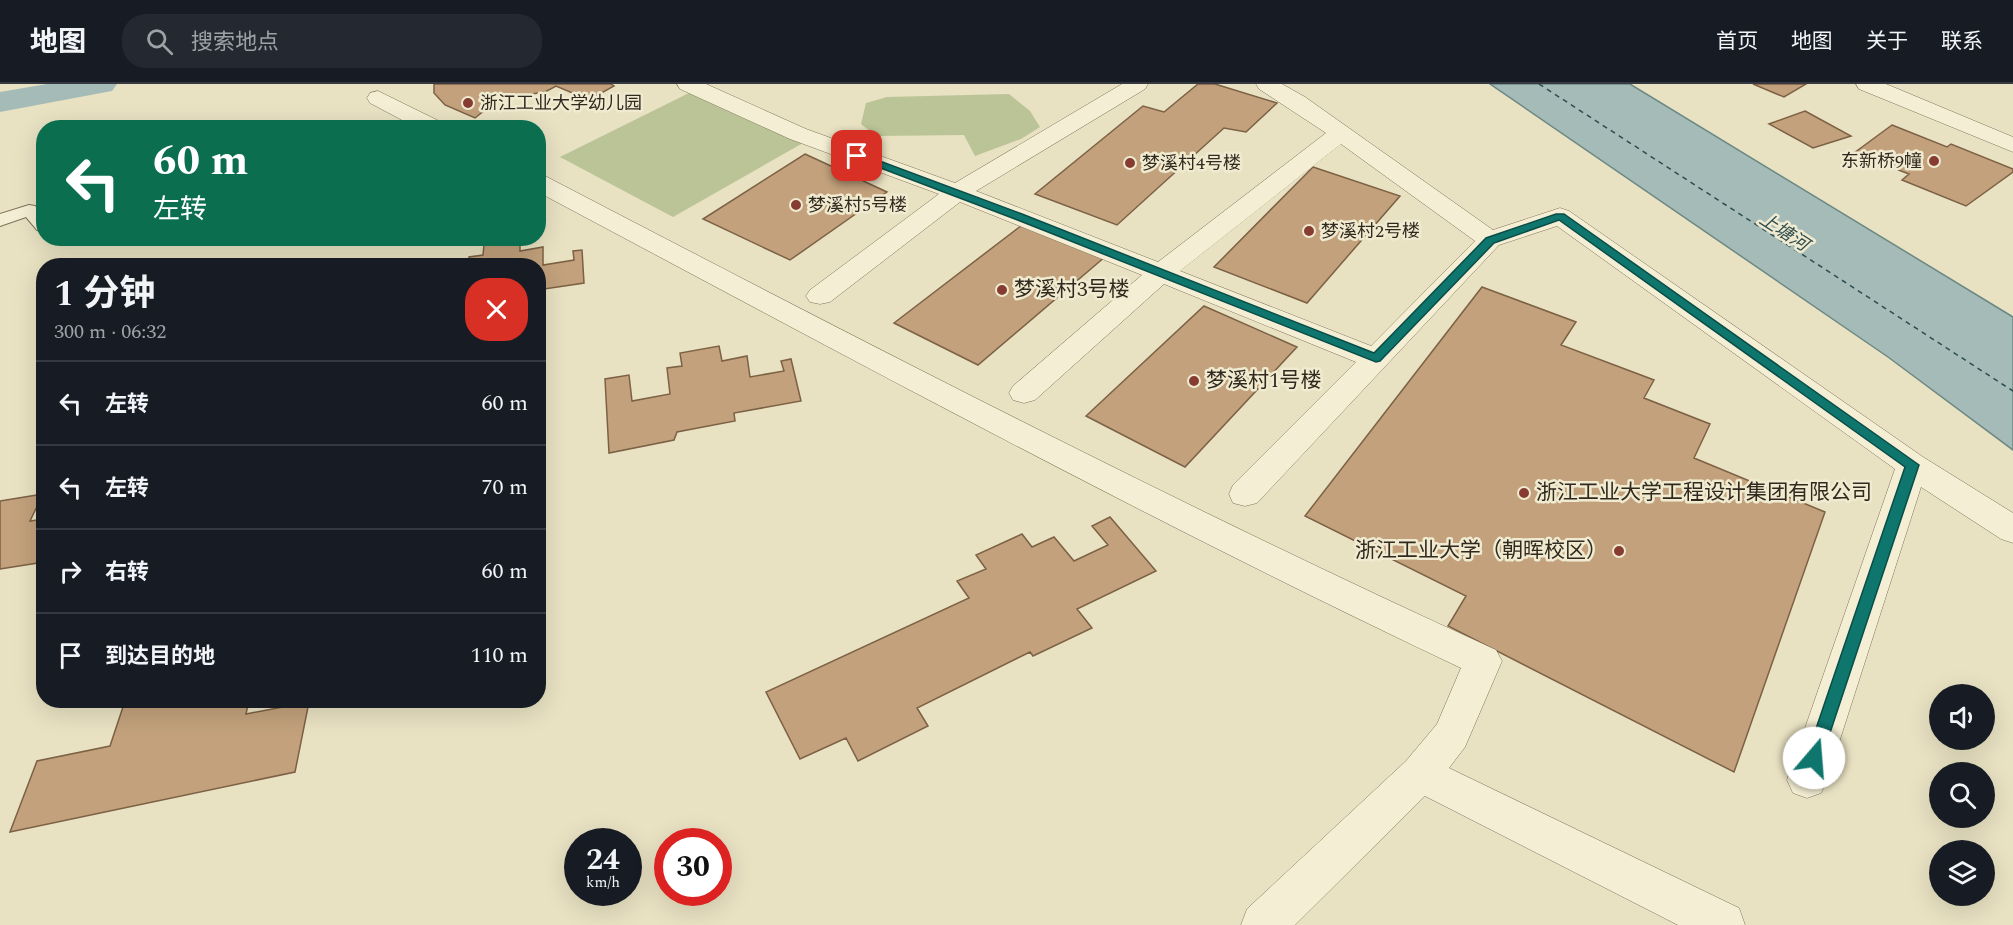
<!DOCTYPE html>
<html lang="zh">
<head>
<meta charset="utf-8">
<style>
	:root { --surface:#171b24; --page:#242831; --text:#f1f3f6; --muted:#9ea1a6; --line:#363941 }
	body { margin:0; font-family:Spectral,"Noto Sans SC",serif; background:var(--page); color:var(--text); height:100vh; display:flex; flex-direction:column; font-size:22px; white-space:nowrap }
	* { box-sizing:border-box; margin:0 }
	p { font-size:20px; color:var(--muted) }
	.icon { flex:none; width:33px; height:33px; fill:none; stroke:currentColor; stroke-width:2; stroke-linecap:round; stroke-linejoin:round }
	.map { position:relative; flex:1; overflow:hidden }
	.side { position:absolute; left:36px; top:174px; width:510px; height:450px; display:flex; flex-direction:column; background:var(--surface); border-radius:24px; box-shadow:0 6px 24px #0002 }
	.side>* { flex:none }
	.guide { position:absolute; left:36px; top:36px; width:510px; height:126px; border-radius:24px; box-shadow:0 6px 24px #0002; background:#0b6e4f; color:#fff; overflow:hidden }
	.tools { position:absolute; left:1929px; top:600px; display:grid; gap:12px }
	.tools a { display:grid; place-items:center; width:66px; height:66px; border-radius:50%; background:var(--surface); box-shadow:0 6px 24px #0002; font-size:30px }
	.speed { position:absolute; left:564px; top:744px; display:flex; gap:12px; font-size:30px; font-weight:700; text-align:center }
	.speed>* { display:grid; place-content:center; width:78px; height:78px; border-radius:50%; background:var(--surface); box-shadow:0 6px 24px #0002; line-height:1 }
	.speed small { font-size:15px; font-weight:400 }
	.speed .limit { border:9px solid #d22; background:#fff; color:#111 }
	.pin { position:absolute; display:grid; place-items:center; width:51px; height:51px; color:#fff; margin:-26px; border-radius:12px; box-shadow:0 3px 9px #0006 }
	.me { position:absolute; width:66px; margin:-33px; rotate:18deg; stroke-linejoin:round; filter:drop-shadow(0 0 4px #0008) }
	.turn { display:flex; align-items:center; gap:21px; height:126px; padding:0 18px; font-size:27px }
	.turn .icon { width:78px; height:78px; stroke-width:2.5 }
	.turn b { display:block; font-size:42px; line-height:51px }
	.round { display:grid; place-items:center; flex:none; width:63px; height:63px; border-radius:24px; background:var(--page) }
	.summary { display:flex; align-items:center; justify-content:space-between; height:102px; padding:0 18px }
	h1 { font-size:36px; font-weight:700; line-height:45px }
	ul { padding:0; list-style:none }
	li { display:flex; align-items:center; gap:18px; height:84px; padding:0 18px; border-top:2px solid var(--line) }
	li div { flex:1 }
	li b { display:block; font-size:22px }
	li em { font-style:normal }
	header { display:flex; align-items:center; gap:36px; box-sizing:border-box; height:84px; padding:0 30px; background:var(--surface); border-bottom:2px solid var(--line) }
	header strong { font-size:28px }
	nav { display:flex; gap:33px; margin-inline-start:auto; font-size:21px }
	.search { width:420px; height:54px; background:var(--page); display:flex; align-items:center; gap:15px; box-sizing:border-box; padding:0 21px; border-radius:24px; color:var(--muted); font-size:22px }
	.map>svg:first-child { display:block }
	.green { fill:#bac497 }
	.water { fill:#a4bbb7; stroke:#6c8884; stroke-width:1.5 }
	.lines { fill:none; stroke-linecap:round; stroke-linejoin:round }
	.canal { fill:#a4bbb7; fill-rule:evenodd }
	.ferry { stroke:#2f4d4f; stroke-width:1.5; stroke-dasharray:5 4.5; stroke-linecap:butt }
	.building { fill:#c2a17c; stroke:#7c6144; stroke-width:1.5 }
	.lane-casing { stroke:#7f735b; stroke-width:2 }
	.street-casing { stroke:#7f735b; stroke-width:1 }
	.lane { fill:#f4eed4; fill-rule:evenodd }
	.street { fill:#f4eed4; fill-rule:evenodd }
	.route { fill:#0f766e; stroke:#0a4d48; stroke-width:1.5 }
	.poi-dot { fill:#873c32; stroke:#f0ebd0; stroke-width:2 }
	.labels { text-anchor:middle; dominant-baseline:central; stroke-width:5; stroke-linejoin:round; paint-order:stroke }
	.far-poi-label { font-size:18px; fill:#31291e; stroke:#f0ebd0; text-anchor:start }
	.far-water-label { font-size:18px; font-style:italic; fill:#2f4d4f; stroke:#f0ebd0 }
	.poi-label { font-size:21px; fill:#31291e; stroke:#f0ebd0; text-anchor:start }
</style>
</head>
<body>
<header>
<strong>地图</strong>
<div class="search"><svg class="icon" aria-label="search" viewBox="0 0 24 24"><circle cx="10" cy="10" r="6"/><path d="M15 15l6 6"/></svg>搜索地点</div>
<nav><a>首页</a><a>地图</a><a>关于</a><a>联系</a></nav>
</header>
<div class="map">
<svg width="2013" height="841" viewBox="0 0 2013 841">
	<rect width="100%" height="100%" fill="#e8e1c2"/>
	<path class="green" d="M691 8 803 59 673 133 560 73Z
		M1009 10 1030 27 1040 43 1021 55 975 72 964 51 876 52 861 40 866 19 887 13Z"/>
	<path class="water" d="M1490 0H1630L2013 233V366L1888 273Z"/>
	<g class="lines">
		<path class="canal" d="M47 0H117L112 7 101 9 0 28V8Z"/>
		<path class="ferry" d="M1539 0 2013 307"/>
	</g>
	<path class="building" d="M434 0H611L614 2 589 16 556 2 545 8 525 11H504L475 34 445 21 434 9Z
		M1198 0H1215L1277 19 1246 48 1224 44 1117 141 1035 110 1143 22 1164 28Z
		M1753 0H1806L1784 13Z
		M1805 27 1851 52 1813 64 1769 40Z
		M1892 41 1947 63 1951 60 2013 85V88L1966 122 1902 96 1909 90 1854 69Z
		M805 70 887 108 790 176 703 135Z
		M1313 83 1400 112 1307 219 1214 183Z
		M1026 138 1106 172 978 281 894 239Z
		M520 155V167L543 163V181L574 176 573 167 582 166 584 199 538 206V182H469V173L483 171 484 161Z
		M1482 203 1576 238 1561 261 1654 296 1644 314 1710 340 1694 374 1825 428 1734 688 1448 542 1466 512 1305 432Z
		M1204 222 1297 263 1185 383 1086 332Z
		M719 262 722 277 747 272 750 293 784 287 781 277 791 275 801 317 734 329 735 337 677 348 674 356 609 369 605 295 629 291 632 317 670 310 667 284 682 282 680 269Z
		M43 410 30 437 44 435V478L0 485V417Z
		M1110 433 1156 487 1077 525 1092 544 1033 572 1030 568 917 624 928 642 858 677 846 654 800 675 766 608 969 514 957 497 986 485 976 471 1022 450 1032 463 1054 453 1074 477 1108 461 1092 442Z
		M155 616H249L246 630 309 618 295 688 10 748 37 677 110 662 123 623Z"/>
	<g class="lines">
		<g class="lane-casing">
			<path id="lane" d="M29 121 35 122 44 131V147L37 146 26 133 0 142V130Z"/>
		</g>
		<g class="street-casing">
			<path id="street" d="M677 0H706L806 45 955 99 1122 0H1148L1145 5 976 107 1158 178 1326 49 1259 5 1256 0H1282L1305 13 1493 146 1551 127 1560 124 1569 127 1923 373 2013 429V459L2001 455 1921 403 1827 696 1821 709 1807 714 1793 709 1787 696 1895 385 1557 142 1499 161 1257 419 1245 422 1233 419 1229 410 1233 401 1356 278 1164 200 1035 316 1024 319 1013 316 1009 309 1013 302 1142 191 960 118 830 218 820 220 810 218 806 212 810 206 939 110 790 55 680 5ZM1341 60 1475 157 1371 262 1180 187Z
				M1856 0H1886L2013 53V68L1859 5Z
				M378 7 443 39 446 44H417L370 19 367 14 370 9Z
				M538 91 547 93C860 256 1174 419 1496 566L1502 577 1465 663 1449 684 1739 824 1745 841H1678L1425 712 1295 841H1241L1247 825 1406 677 1437 640 1461 584C1148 436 844 271 538 108Z"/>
		</g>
		<use href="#lane" class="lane"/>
		<use href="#street" class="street"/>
	</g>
	<path class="route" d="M854 70H861L1022 130 1374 269 1486 154 1556 130H1564L1919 381 1820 679 1814 681 1808 679 1806 674 1905 383 1559 136 1494 159 1380 277 1376 278 1015 135 854 74Z"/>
	<g class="poi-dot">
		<circle cx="468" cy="19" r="6"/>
		<circle cx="1934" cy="77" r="6"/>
		<circle cx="1130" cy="79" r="6"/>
		<circle cx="796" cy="121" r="6"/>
		<circle cx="1309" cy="147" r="6"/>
		<circle cx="1002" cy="206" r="6"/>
		<circle cx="1194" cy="297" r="6"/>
		<circle cx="1524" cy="409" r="6"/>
		<circle cx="1619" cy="467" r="6"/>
	</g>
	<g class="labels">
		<g class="far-poi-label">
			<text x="480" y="19">浙江工业大学幼儿园</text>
			<text x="1922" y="77" text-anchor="end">东新桥9幢</text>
			<text x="1142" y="79">梦溪村4号楼</text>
			<text x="808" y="121">梦溪村5号楼</text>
			<text x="1321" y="147">梦溪村2号楼</text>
		</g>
		<g class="far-water-label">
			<text transform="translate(1784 148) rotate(33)">上塘河</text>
		</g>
		<g class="poi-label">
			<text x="1014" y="206">梦溪村3号楼</text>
			<text x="1206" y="297">梦溪村1号楼</text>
			<text x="1536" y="409">浙江工业大学工程设计集团有限公司</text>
			<text x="1607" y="467" text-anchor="end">浙江工业大学（朝晖校区）</text>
		</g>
	</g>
</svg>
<div class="tools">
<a><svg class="icon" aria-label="sound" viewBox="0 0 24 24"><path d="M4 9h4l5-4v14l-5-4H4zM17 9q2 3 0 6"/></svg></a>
<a><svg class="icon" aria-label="search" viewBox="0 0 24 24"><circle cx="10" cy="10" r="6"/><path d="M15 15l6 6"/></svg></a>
<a><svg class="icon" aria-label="layers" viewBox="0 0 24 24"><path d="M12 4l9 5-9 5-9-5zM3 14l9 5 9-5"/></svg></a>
</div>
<div class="speed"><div>24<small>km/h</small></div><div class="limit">30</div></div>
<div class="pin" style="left:857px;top:72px;background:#d93025"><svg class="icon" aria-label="arrive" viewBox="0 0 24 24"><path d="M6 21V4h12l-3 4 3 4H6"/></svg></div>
<svg class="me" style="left:1814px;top:674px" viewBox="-20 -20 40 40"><circle r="19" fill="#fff"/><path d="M0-13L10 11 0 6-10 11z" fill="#0f766e"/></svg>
<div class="guide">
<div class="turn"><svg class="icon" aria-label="left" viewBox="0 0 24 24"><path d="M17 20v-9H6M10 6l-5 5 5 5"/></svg><div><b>60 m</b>左转</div></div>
</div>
<section class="side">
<div class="summary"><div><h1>1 分钟</h1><p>300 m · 06:32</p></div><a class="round" style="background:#d93025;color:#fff"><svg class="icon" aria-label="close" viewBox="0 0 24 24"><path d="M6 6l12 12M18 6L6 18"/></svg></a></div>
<ul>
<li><svg class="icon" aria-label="left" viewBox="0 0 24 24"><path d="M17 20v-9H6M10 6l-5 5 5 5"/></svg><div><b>左转</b></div><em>60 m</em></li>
<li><svg class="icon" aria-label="left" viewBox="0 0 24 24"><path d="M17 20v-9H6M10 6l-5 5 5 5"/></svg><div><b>左转</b></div><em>70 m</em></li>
<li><svg class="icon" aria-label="right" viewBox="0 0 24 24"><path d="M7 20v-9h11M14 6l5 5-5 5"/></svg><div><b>右转</b></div><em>60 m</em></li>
<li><svg class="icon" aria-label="arrive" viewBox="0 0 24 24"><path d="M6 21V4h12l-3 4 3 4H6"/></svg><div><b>到达目的地</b></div><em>110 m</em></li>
</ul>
</section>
</div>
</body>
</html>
